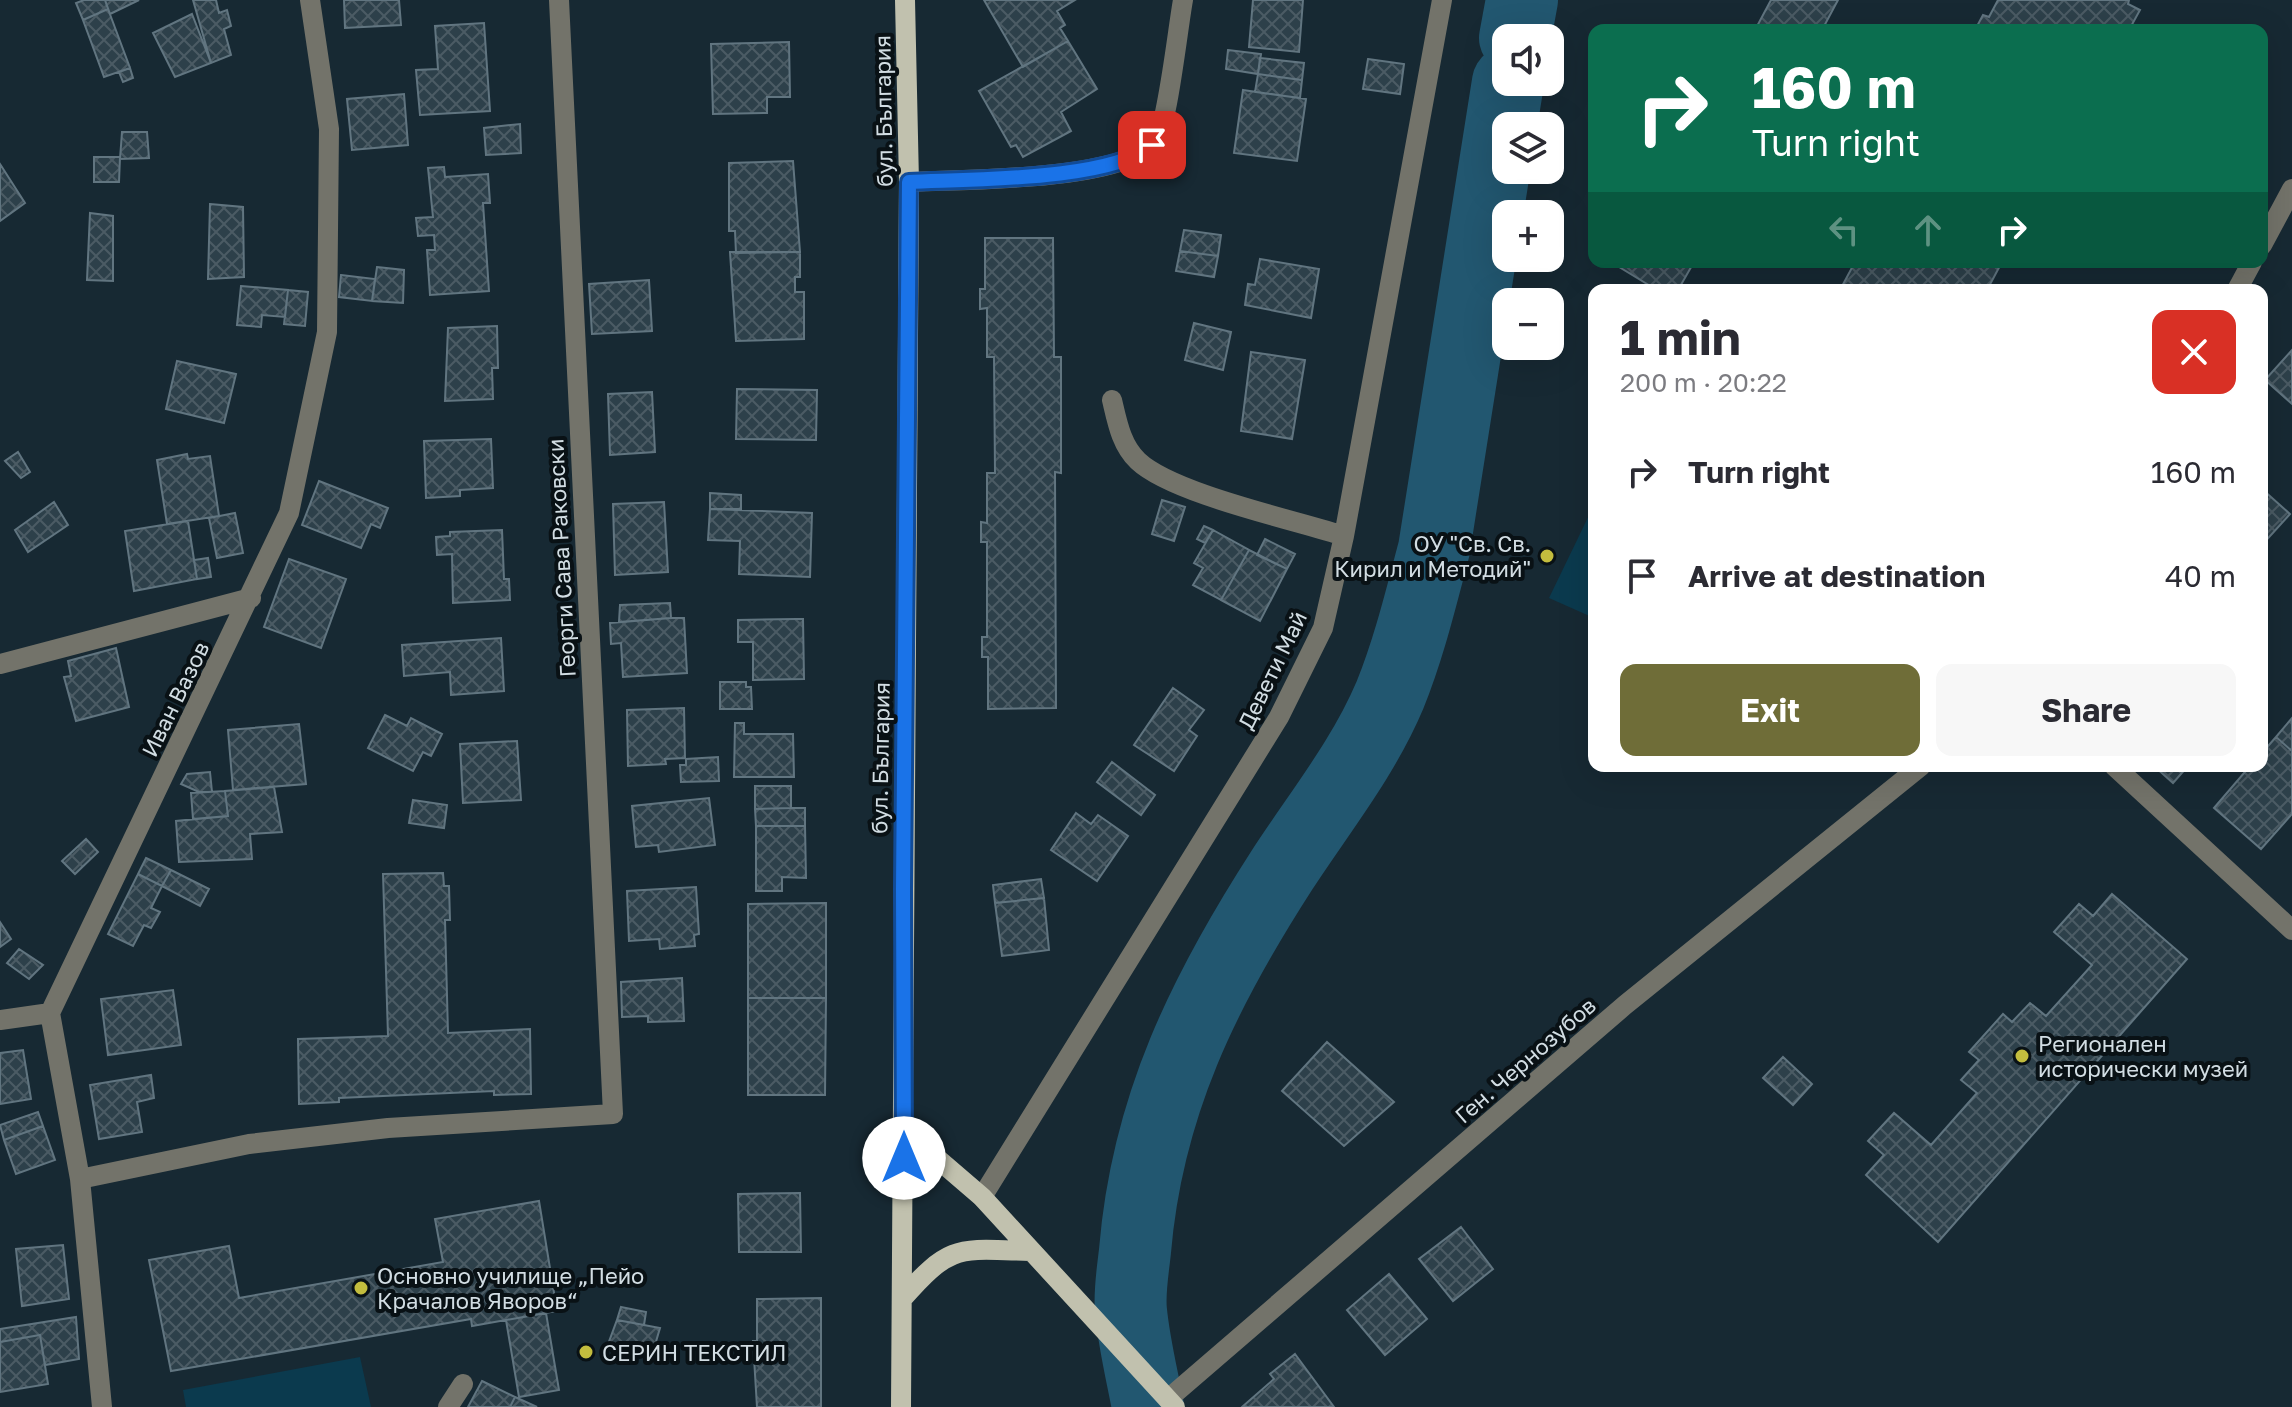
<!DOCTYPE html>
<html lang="en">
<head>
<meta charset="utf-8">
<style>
	:root { --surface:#fff; --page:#f7f7f7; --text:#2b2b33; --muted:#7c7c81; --accent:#6f6d38 }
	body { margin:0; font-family:"Golos Text",sans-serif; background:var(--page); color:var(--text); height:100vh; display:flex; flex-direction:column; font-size:30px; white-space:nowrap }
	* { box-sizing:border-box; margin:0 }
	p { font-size:26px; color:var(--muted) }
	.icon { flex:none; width:44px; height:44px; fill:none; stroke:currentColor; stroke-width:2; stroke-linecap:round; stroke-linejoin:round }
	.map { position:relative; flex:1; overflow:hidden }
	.details { position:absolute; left:1588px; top:284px; width:680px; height:488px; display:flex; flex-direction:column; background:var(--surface); border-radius:16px; box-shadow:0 8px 32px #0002 }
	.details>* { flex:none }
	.guide { position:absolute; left:1588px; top:24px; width:680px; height:244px; border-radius:16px; box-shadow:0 8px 32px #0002; background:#0b6e4f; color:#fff; overflow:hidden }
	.tools { position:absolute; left:1492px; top:24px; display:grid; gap:16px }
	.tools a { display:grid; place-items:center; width:72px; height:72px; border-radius:16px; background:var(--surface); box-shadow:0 8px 32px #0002; font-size:40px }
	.pin { position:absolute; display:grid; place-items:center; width:68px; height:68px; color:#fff; margin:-34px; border-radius:16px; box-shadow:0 4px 12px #0006 }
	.me { position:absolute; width:88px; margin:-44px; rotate:0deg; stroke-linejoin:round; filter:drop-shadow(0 0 6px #0008) }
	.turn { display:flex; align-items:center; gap:28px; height:168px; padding:0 32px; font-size:36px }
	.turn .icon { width:104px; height:104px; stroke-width:2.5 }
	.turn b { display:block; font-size:56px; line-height:68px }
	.lanes { display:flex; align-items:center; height:76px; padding:0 32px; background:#0003; justify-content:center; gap:40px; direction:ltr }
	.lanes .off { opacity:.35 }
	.round { display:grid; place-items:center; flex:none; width:84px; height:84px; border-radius:16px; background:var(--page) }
	.summary { display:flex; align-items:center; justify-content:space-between; height:136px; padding:0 32px }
	h1 { font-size:48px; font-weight:700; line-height:60px }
	.action { display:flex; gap:16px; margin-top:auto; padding:16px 32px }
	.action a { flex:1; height:92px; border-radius:16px; background:var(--accent); color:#fff; font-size:32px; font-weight:700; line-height:92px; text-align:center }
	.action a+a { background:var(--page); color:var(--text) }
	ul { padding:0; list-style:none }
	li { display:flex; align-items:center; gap:24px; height:104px; padding:0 32px }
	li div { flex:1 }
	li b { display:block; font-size:30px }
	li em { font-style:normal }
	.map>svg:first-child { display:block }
	.park { fill:#0b3a4e }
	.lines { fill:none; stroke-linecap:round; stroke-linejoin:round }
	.river { stroke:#225770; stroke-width:72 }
	.building { fill:url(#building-cross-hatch); stroke:#617580; stroke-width:2 }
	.minor { stroke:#73736a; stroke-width:20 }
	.major { stroke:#c1c1ae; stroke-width:20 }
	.route-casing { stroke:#114b97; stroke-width:20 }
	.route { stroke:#1a73e8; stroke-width:14 }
	.poi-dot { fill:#c3bd3e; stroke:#091115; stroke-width:3 }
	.labels { text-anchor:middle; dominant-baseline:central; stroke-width:8; stroke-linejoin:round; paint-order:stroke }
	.street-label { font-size:22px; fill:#d2dde3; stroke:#091115 }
	.poi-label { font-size:22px; fill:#d2dde3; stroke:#091115; text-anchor:start }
</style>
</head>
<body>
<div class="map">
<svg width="2292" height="1407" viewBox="0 0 2292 1407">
	<defs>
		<pattern id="building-cross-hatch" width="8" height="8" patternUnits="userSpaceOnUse" patternTransform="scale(2)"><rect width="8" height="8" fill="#2d404a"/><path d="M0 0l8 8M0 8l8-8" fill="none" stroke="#4b5b64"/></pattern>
	</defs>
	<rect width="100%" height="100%" fill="#172933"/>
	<path class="park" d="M1594 505V618L1549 598Z
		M360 1357 371 1407H186L183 1390Z"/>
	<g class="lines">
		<path class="river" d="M1515 38 1522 0
			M1148 1407C1142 1375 1134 1343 1131 1311 1129 1292 1133 1270 1135 1251 1147 1106 1204 991 1282 870 1319 813 1363 759 1390 695 1409 648 1421 598 1434 549L1508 82"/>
	</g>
	<path class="building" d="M84 0H105L108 9 83 20 76 3Z
		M105 0H139L110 14Z
		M193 0H216L219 13 227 10 231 26 224 29 231 55 211 63Z
		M344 0H399L401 25 345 28Z
		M984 0H1075L1057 11 1065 25 1060 28 1068 41 1023 67Z
		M1253 0H1303L1299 52 1249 47Z
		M1771 0H1838L1822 30H1755Z
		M1998 0H2129L2128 4 2140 10 2129 30H1975L1983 15 1989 17Z
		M108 9 130 68 104 77 83 20Z
		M192 14 211 63 175 77 153 33Z
		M484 23 490 111 420 115 416 70 438 69 435 26Z
		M1068 41 1097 89 1061 112 1071 131 1023 157 1016 145 1011 147 979 91Z
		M789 42 790 97H767V113L713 114 711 44Z
		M1228 50 1261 54 1258 74 1226 69Z
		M1260 58 1304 63 1302 80 1258 74Z
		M1368 59 1404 64 1400 94 1363 89Z
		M130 68 133 78 123 82 119 72Z
		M1258 74 1302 80 1300 98 1255 92Z
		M1243 90 1306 99 1297 161 1234 153Z
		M404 94 408 145 352 150 347 99Z
		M520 124 521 153 486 155 484 128Z
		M122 132H147L149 158 120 159Z
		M94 157H120L119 182H94Z
		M793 161 800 252 736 253 735 231H729V163Z
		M0 164 25 203 0 221Z
		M444 167 445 177 488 174 490 203H483L489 291 430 295 427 250H435L434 235 418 236 416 218 433 217 428 168Z
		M210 204 243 207 244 277 208 279Z
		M90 213 113 216V281L87 280Z
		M1184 230 1221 235 1218 256 1180 251Z
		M985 238H1053L1054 357H1061V473L1055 472 1056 708 988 709V657H982V637H987V542H981V522L987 523V473H995L994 357H987V308L980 309V289H985Z
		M1180 251 1218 256 1214 277 1176 271Z
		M730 252H800V277H795V292H804V339L736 341Z
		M1260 259 1319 269 1311 318 1245 305 1248 284 1255 285Z
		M1611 262H1694L1678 290H1657Z
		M1855 262H2002L1987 290H1840Z
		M377 267 404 270 403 303 372 301Z
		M341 275 375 279 372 301 339 297Z
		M649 280 652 331 592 334 589 284Z
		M241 286 288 290 285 317 262 315 261 327 237 325Z
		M288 290 308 292 305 326 284 324Z
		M1194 323 1231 332 1223 370 1185 360Z
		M497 326 498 368H492L493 399 445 401 448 328Z
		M2292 350V404L2265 380Z
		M1251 352 1305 360 1292 439 1241 431Z
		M177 361 236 374 224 423 166 409Z
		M737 389 817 390 816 440 736 439Z
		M652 392 655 452 610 455 608 394Z
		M491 439 493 488 460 490V496L426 498 424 441Z
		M18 452 30 472 21 478 5 461Z
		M187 454 188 459 210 456 219 516 167 524 157 460Z
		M319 481 388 508 380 528 371 524 361 548 302 525Z
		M2262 489 2290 514 2262 545Z
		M710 493 741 495V509H710Z
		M1162 500 1185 507 1174 541 1152 534Z
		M54 502 68 525 28 552 15 530Z
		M664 502 668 572 615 575 613 504Z
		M710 509 812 513 810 577 739 574 740 541 708 540Z
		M235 513 243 553 217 558 209 518Z
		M188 521 197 579 134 591 125 531Z
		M1204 526 1213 530 1205 543 1197 539Z
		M502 530 504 579H509L510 600 453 603 452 554 437 555 436 537 450 536V532Z
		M1213 530 1249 550 1221 600 1193 585 1203 568 1194 563Z
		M1265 539 1295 554 1287 569 1257 555Z
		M1249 550 1287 569 1260 621 1221 600Z
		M208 558 211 577 197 579 194 560Z
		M289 559 346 579 321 648 264 627Z
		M670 603 671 618 619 622 620 605Z
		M671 618H684L687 673 623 677 621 643 611 644 610 623Z
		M796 619H803L804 679 753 680V642H738V620Z
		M501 638 504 691 451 695 450 672 404 676 402 645Z
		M116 648 129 707 76 721 64 677 71 676 68 661Z
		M720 682H746V687H751L752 709H720Z
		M1173 688 1204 710 1189 730 1197 736 1174 771 1134 745Z
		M684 708 685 758 665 759 666 764 628 766 627 710Z
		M385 715 407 726 411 718 442 734 431 756 423 752 413 771 368 748Z
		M2292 718V751L2276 737Z
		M735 723H744V734H793L794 777H734Z
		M299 724 306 784 233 790 228 730Z
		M2276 737 2292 751V814L2261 849 2214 808 2250 766H2262V753Z
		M517 741 521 800 463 803 460 744Z
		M718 757 719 781 681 782 680 765H686V759Z
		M1112 762 1155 795 1141 815 1097 782Z
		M2154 766H2188L2173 783Z
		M210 772 212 792H199L181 784 187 774Z
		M755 786H791V808L755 809Z
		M274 787 282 832 250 834 252 859 179 862 176 821 228 816 225 791Z
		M225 791 228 816 193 819 191 793Z
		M709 798 715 845 659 852 658 845 636 847 632 806Z
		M413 800 447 805 444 828 409 823Z
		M791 808H805V826H756L755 809Z
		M1076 813 1091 824 1098 815 1128 836 1097 881 1051 850Z
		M756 826H805L806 878 782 877V891H756Z
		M86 839 98 852 75 874 62 861Z
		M146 858 171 870 162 886 138 874Z
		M171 870 209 889 200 906 162 886Z
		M443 873 444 886H449L450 920H445L448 1033 530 1029 531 1094 494 1095V1091L339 1098V1102L299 1104 298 1039 388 1036 383 874Z
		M138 874 162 886 151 908 160 912 151 928 144 925 133 946 108 934Z
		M1041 879 1044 898 995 903 993 885Z
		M696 887 699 934 694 935 695 946 660 949 659 939 629 941 627 891Z
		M2112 894 2187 959 1938 1242 1866 1175 1884 1155 1868 1141 1894 1113 1931 1145 1977 1093 1961 1080 1979 1060 1969 1052 2003 1014 2012 1022 2030 1003 2046 1016 2092 965 2054 932 2079 904 2093 916Z
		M1044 898 1049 950 1002 956 995 903Z
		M826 903V998H748V904Z
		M0 922 11 939 0 947Z
		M19 949 43 965 29 979 7 963Z
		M682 978 684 1021 648 1022V1016L622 1017 621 982Z
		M173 990 181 1045 108 1055 101 999Z
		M748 998H826L825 1095H748Z
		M1327 1042 1394 1102 1344 1146 1282 1091Z
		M23 1050 31 1099 0 1104V1053Z
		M1783 1057 1812 1084 1793 1105 1763 1078Z
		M151 1075 154 1098 137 1102 142 1132 99 1139 90 1085Z
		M38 1112 43 1126 4 1140 0 1125Z
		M43 1126 55 1160 16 1174 4 1140Z
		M800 1193 801 1252H739L738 1194Z
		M539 1201 557 1311 472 1326 471 1319 171 1371 149 1260 229 1246 239 1298 443 1262 435 1219Z
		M1461 1227 1493 1269 1453 1301 1419 1259Z
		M63 1245 69 1299 22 1306 16 1249Z
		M1389 1274 1427 1319 1385 1355 1347 1310Z
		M821 1298V1407H757L753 1341H757V1299Z
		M621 1307 646 1312 644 1325 617 1320Z
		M546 1313 559 1390 519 1397 506 1320Z
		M76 1317 79 1359 45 1365 40 1335 0 1342V1329Z
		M617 1320 660 1328 652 1355 607 1347Z
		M40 1335 48 1384 0 1392V1342Z
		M1295 1354 1334 1407H1242L1274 1379 1270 1374Z
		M482 1381 515 1397 510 1407H468Z
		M515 1397 537 1407H510Z"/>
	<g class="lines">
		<path class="minor" d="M909 182C961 179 1131 182 1157 139 1168 120 1178 27 1183 0
			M2262 245 2292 189
			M2237 290 2252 262
			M1112 400C1117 421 1121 445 1138 461 1173 494 1295 520 1344 536
			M0 664 251 598
			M2114 766 2292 930
			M0 1020 50 1013
			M80 1179 249 1144 388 1128 613 1114 559 0
			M982 1197 1279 717 1323 628 1344 536 1442 0
			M1168 1399 1625 1005 1921 766
			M102 1407 80 1179 50 1013 289 513 327 332 329 129 310 0
			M448 1407 463 1384"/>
		<path class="major" d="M904 1130 982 1197 1175 1407
			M902 1299C951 1243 958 1249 1030 1251
			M901 1407 909 182 905 0"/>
	</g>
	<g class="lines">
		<g class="route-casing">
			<path id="route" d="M904 1158 903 889 909 182C968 179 1112 181 1152 145"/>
		</g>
		<use href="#route" class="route"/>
	</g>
	<g class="poi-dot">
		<circle cx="1547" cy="556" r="8"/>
		<circle cx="2022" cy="1056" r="8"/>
		<circle cx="361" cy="1288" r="8"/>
		<circle cx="586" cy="1352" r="8"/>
	</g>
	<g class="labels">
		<g class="street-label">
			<text transform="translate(883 111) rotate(-91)">бул. България</text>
			<text transform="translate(561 558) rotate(-93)">Георги Сава Раковски</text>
			<text transform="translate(1272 670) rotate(-64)">Девети Май</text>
			<text transform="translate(175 699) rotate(-64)">Иван Вазов</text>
			<text transform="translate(880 758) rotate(-89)">бул. България</text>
			<text transform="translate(1525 1060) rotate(-41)">Ген. Чернозубов</text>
		</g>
		<g class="poi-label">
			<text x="1531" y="543" text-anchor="end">ОУ "Св. Св.<tspan x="1531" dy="25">Кирил и Методий"</tspan></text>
			<text x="2038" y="1043">Регионален<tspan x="2038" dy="25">исторически музей</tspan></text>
			<text x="377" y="1275">Основно училище „Пейо<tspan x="377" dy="25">Крачалов Яворов“</tspan></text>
			<text x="602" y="1352">СЕРИН ТЕКСТИЛ</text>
		</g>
	</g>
</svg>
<div class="tools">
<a><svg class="icon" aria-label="sound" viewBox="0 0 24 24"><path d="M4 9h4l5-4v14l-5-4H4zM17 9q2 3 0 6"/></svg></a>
<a><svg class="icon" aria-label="layers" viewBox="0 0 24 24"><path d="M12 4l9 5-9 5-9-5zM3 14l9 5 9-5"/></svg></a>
<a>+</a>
<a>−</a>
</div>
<div class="pin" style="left:1152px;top:145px;background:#d93025"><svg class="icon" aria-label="arrive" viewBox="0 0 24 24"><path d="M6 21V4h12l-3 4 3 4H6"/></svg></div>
<svg class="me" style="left:904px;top:1158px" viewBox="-20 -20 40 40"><circle r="19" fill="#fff"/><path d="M0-13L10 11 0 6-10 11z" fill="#1a73e8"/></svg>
<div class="guide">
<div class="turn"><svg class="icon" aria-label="right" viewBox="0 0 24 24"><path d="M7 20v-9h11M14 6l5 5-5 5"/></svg><div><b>160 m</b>Turn right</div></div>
<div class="lanes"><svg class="icon off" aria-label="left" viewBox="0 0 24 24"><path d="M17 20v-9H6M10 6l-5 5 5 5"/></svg><svg class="icon off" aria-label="ahead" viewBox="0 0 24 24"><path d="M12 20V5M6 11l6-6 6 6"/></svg><svg class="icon" aria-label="right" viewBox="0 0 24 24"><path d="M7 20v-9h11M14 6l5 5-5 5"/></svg></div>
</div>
<section class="details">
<div class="summary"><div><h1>1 min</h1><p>200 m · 20:22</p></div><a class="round" style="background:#d93025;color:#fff"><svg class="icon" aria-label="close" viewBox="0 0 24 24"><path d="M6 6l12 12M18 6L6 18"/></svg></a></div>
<ul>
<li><svg class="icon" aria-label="right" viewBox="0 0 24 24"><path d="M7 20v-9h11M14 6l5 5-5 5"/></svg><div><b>Turn right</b></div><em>160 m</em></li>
<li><svg class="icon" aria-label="arrive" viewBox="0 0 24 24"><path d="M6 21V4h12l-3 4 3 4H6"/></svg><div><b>Arrive at destination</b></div><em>40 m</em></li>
</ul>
<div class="action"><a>Exit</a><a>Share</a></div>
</section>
</div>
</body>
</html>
